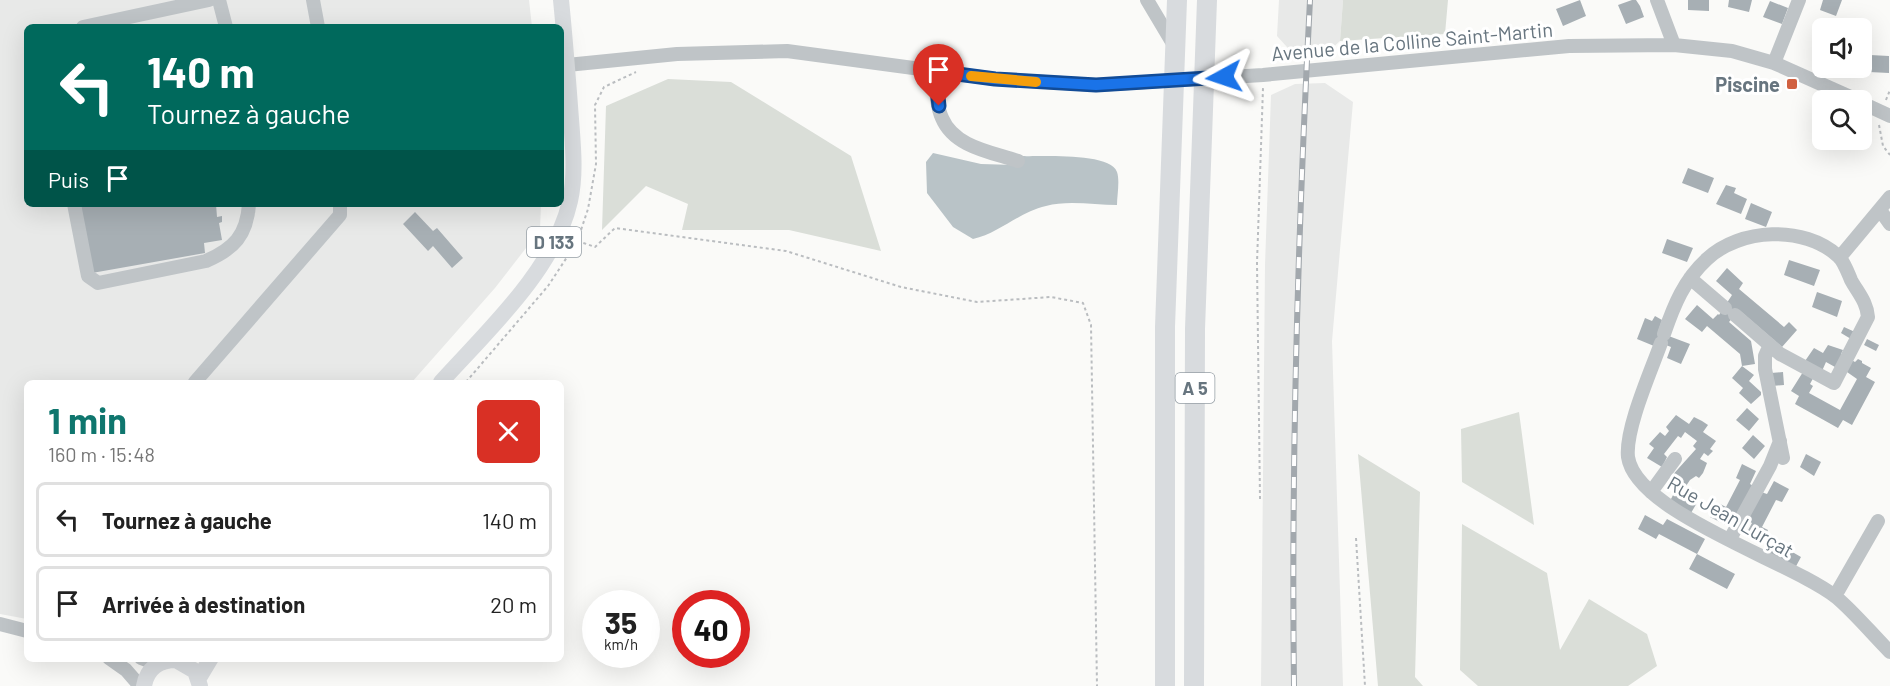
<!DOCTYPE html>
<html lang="fr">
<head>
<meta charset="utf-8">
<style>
	:root { --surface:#fff; --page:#f6f6f6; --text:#222; --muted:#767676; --line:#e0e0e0; --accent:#0f766e }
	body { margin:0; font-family:Barlow,sans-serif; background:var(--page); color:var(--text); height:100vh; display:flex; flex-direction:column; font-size:22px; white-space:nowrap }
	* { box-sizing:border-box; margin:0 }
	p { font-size:20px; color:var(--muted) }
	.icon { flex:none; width:33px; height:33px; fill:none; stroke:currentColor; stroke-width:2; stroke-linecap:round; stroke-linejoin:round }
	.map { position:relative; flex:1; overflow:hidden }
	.side { position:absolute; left:24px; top:380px; width:540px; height:282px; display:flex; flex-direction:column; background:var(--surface); border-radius:9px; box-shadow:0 6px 24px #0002 }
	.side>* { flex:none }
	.guide { position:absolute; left:24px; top:24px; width:540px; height:183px; border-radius:9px; box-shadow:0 6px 24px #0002; background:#00695c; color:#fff; overflow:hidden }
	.controls { position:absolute; left:1812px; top:18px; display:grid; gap:12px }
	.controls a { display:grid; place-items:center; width:60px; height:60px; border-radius:9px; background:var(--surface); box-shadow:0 6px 24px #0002; font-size:30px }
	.speed { position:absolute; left:582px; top:590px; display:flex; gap:12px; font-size:30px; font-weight:700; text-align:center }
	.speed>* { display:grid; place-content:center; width:78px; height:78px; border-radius:50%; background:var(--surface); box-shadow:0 6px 24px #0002; line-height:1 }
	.speed small { font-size:15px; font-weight:400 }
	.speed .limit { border:9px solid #d22; background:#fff; color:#111 }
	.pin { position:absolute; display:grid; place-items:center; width:51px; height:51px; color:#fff; margin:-62px -26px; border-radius:50% 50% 50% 0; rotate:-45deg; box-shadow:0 0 6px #0007 }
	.pin .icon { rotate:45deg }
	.me { position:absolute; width:66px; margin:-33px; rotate:265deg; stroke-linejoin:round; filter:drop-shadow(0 0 4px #0008) }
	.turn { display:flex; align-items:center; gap:21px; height:126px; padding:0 24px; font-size:27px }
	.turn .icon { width:78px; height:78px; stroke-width:2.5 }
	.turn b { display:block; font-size:42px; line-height:51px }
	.then { display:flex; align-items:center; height:57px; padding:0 24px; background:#0003; gap:12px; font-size:22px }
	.round { display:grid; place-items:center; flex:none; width:63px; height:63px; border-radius:9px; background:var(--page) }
	.headline { display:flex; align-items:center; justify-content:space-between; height:102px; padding:0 24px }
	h1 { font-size:36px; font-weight:700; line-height:45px; color:var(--accent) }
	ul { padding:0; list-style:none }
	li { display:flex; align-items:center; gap:18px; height:75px; margin:0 12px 9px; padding:0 12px; border:3px solid var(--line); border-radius:9px }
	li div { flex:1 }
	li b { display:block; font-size:22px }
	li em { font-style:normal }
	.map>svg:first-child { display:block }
	.built { fill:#e8e9e8 }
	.green { fill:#daded8 }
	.water { fill:#b9c3c7 }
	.building { fill:#a7afb4; fill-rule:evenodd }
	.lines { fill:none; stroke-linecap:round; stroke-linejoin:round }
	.path { stroke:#babdc0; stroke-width:2; stroke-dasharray:3 3; stroke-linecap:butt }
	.minor { stroke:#bfc4c7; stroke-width:14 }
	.major { stroke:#d8dbde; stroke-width:16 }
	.highway { stroke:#d8dbde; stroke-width:20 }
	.rail-casing { stroke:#a2a8ad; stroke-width:6 }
	.rail { stroke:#fff; stroke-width:4; stroke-dasharray:11; stroke-linecap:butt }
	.route-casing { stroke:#114b97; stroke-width:15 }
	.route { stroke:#1a73e8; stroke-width:10 }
	.slow { stroke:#f59e0b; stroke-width:10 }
	.poi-dot { fill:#d16141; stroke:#fff; stroke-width:2 }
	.labels { text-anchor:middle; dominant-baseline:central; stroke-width:6; stroke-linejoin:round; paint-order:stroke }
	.shield { fill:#fff; stroke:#959ea5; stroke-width:1.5 }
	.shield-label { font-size:18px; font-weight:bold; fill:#67757f }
	.street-label { font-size:20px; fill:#67757f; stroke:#fff }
	.poi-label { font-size:20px; font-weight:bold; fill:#67757f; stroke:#fff; text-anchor:end }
</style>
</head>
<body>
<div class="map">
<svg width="1890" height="686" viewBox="0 0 1890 686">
	<rect width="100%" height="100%" fill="#fafaf8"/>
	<path class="built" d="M0 0H529L532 27H27V204H541L540 230 495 288 412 382H27V619L0 614Z
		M1279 0H1343L1340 41 1326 54 1296 57 1277 36Z
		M1325 83 1353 102 1332 341 1343 686H1261L1265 265 1271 95 1295 84Z"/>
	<path class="green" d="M1343 0H1448L1445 34 1340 41Z
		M668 79 731 82 851 156 881 251 789 230H682L688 204 646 186 602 230 606 106Z
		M1519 412 1534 525 1462 482 1461 429Z
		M1358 454 1420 492 1415 677 1423 686H1378Z
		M1462 524 1547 573 1560 650 1589 599 1647 634 1657 666 1628 686H1478L1460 670Z"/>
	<path class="water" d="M933 153 981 164 1015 165 1020 156C1040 157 1110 152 1117 172 1120 181 1117 196 1117 205 1095 205 1067 200 1046 206 1019 212 1000 233 973 239L953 227 927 193 926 162Z"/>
	<path class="building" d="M1580 0 1586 16 1563 26 1556 9Z
		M1632 0H1636L1640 6 1644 17 1626 24 1618 5Z
		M1688 0H1709V11L1688 10Z
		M1729 0H1752L1749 12 1728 7Z
		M1823 0H1842L1836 16 1820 10Z
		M1770 1 1788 8 1782 24 1763 17Z
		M1870 55 1889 56V73L1869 72Z
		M1688 168 1714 178 1708 193 1682 183Z
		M1726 185 1736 188 1734 193 1747 199 1741 214 1716 204Z
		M1751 203 1772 212 1766 227 1745 219Z
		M80 204H216L217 217 222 216V222L219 223 222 240 204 243 205 253 92 273Z
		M415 212 433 231 437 228 463 258 452 268 433 246 428 251 403 224Z
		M1667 239 1693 248 1687 262 1662 253Z
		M1789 260 1820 270 1814 286 1784 275Z
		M1727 268 1743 283 1739 289 1784 327 1789 322 1797 330 1782 347 1739 310 1729 322 1751 341 1755 364 1742 366 1740 354 1707 326 1702 332 1685 319 1697 305 1713 319 1718 314 1719 315 1732 295 1716 281Z
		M1817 292 1842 301 1837 317 1812 307Z
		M1655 316 1662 320 1658 332 1690 344 1681 364 1667 358 1671 347 1656 341 1654 346 1637 339 1645 318 1652 321Z
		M1844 327 1855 332 1851 339 1841 333Z
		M1867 339 1879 345 1876 351 1864 345Z
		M1828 345 1843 350 1841 354 1855 362 1858 359 1862 361V363L1871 368 1866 377 1875 382 1852 425 1843 420 1838 428 1795 404 1799 396 1791 391 1808 364 1805 361 1814 348 1823 353ZM1826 362 1835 367 1837 365 1857 379 1840 410 1809 393 1813 386 1810 384 1818 369 1822 371Z
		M1742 366 1754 375 1749 381 1761 392V395L1751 404 1739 393 1743 388 1732 378Z
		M1783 372 1784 385 1772 386 1771 373Z
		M1747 408 1759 419 1749 431 1736 420Z
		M1676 415 1689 424 1694 417 1702 421 1708 425 1703 432 1716 441 1710 449 1713 451 1708 456 1704 453 1700 459 1707 463 1703 473 1699 478 1696 476 1690 480 1684 489 1669 479 1696 449 1693 446 1697 441 1685 432 1681 438 1678 436 1664 454 1667 457 1662 467 1647 458 1654 448 1649 444 1660 432 1665 436 1669 431 1666 427Z
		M1753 435 1765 446 1754 459 1742 448Z
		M1806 454 1821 462 1814 476 1800 467Z
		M1742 464 1756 471 1750 484 1755 487 1739 515 1733 512 1726 525 1710 517 1718 503 1726 507 1740 480 1736 478Z
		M1774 481 1789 489 1782 502 1776 500 1762 527 1768 530 1761 544 1745 536 1752 523 1747 520 1761 492 1767 494Z
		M1676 489 1698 501 1691 513 1670 501Z
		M1645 515 1663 525 1667 519 1705 539 1697 554 1659 534 1656 539 1638 529Z
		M1775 542 1801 557 1794 570 1768 555Z
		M1697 554 1735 574 1727 589 1689 569Z"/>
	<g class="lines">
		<path class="path" d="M1886 100 1890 90
			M1879 125 1883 146 1890 155
			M572 239 595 247 615 228 786 251 901 287 977 302 1051 297 1083 303 1091 325 1097 686
			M466 382 548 286 577 242 588 209 596 164 595 105 604 87 636 72
			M1260 499 1257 263 1263 88
			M1356 538 1365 686"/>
		<path class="minor" d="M219 0 226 27
			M313 0 318 27
			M1147 0 1175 47
			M1657 0 1674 45
			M83 27 209 0
			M1774 63 1799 0
			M567 65 677 54 787 51 995 79 1097 85 1263 75 1569 46 1674 45 1732 51 1774 63 1857 100
			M935 71C936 86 936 105 942 118 954 147 991 152 1018 161
			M1862 103 1890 116
			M74 204 88 276 98 283 206 261C234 249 247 235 249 204
			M1880 210 1890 224
			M1840 257 1890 197
			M1690 278 1725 308
			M1664 334C1674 305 1684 280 1707 259 1740 228 1804 225 1838 256 1844 261 1848 273 1851 280 1858 293 1867 302 1868 317L1834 383 1780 354 1735 315
			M1661 343C1651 371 1625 429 1628 457 1636 513 1792 562 1836 597 1855 613 1872 634 1890 652
			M1770 345 1765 356V369L1783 458
			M195 382 340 215V204
			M1651 492 1675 459
			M1730 539 1770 466 1780 441
			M1835 596 1878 521
			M0 624 27 631
			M109 658 126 670 140 686
			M141 658 157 664"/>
		<path class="major" d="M441 382C486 332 555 269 570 201 576 174 573 146 571 119 568 79 565 40 561 0
			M199 678 211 658
			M144 686C147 668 159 660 176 660L195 671 200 686"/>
		<path class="highway" d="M1165 686V327L1177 0
			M1194 686 1195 329 1207 0"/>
		<g class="rail-casing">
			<path id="rail" d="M1294 686C1291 457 1298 229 1310 0"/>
		</g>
		<use href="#rail" class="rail"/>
	</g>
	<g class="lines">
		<g class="route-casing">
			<path id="route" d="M939 106 935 71 995 79 1096 85 1224 77"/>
		</g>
		<use href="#route" class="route"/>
		<path class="slow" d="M971 76 1036 82"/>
	</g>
	<rect class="poi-dot" x="1786" y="78" width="12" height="12" rx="3"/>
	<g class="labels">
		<g class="shield">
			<rect x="527" y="227" width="54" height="30" rx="4.5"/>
			<rect x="1175.5" y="373" width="39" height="30" rx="4.5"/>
		</g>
		<g class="shield-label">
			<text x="554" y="242">D 133</text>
			<text x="1195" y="388">A 5</text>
		</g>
		<g class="street-label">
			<text transform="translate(1412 41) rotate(-5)">Avenue de la Colline Saint-Martin</text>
			<text transform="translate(1731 516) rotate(30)">Rue Jean Lurçat</text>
		</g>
		<g class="poi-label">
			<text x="1780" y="84">Piscine</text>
		</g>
	</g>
</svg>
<div class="controls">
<a><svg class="icon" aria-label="sound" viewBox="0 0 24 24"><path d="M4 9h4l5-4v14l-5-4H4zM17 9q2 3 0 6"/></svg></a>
<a><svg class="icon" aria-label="search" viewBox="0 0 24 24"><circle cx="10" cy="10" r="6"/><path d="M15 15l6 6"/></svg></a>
</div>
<div class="speed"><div>35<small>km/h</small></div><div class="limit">40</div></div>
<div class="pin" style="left:939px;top:106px;background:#d93025"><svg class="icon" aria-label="arrive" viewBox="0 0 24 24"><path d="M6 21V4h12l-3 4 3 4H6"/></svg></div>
<svg class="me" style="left:1224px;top:77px" viewBox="-20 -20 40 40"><path d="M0-17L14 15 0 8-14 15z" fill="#1a73e8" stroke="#fff" stroke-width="4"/></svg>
<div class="guide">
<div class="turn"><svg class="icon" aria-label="left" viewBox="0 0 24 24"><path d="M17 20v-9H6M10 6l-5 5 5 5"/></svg><div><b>140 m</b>Tournez à gauche</div></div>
<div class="then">Puis<svg class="icon" aria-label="arrive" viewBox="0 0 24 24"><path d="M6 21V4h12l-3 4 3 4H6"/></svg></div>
</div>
<section class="side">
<div class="headline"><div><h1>1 min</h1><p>160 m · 15:48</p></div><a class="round" style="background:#d93025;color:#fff"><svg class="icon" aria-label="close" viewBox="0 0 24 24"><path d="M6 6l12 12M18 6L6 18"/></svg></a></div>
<ul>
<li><svg class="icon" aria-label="left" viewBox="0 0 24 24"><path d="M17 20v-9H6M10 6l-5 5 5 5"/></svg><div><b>Tournez à gauche</b></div><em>140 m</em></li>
<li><svg class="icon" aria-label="arrive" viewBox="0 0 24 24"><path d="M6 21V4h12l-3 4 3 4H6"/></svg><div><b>Arrivée à destination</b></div><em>20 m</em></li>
</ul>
</section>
</div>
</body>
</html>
